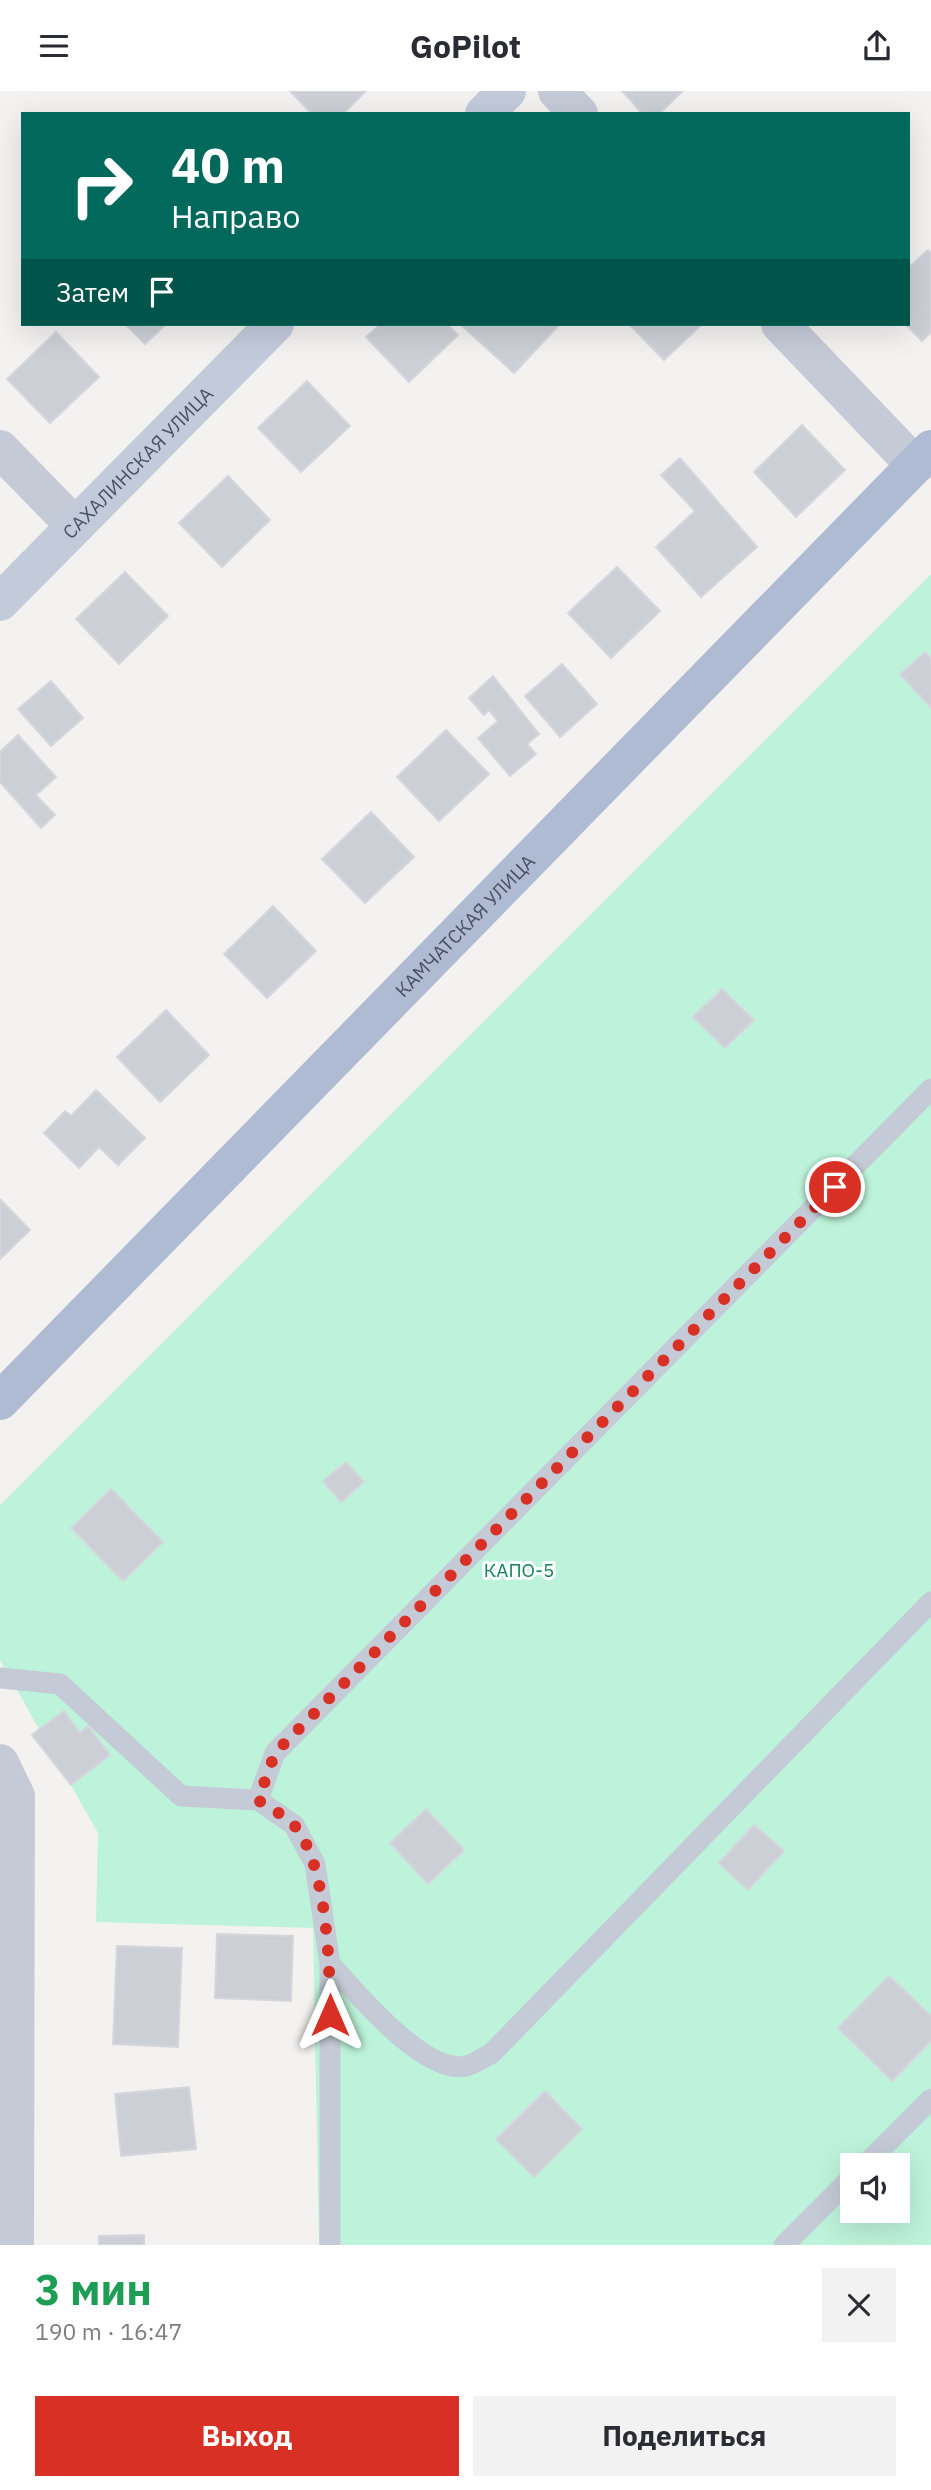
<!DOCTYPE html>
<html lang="ru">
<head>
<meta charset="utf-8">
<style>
	:root { --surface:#fff; --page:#f2f2f3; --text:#2b2b33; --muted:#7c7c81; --accent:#d93025 }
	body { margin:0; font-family:"IBM Plex Sans",sans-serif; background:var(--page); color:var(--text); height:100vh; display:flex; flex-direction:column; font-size:26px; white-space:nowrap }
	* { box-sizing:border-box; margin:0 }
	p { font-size:23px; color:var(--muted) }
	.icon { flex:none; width:38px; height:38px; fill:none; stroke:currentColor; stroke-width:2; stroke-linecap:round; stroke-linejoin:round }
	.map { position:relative; height:2154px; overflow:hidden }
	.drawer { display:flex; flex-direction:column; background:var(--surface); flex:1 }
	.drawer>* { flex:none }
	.banner { position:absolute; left:21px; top:21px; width:889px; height:214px; border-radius:0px; box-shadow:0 7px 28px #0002; background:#00695c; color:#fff; overflow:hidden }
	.buttons { position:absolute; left:840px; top:2062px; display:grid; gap:14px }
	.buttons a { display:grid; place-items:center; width:70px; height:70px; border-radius:0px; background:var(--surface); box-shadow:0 7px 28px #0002; font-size:35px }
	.pin { position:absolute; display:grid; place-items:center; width:60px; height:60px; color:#fff; margin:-30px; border:4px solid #fff; border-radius:50%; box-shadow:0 2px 7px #0007 }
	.me { position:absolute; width:77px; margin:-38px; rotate:0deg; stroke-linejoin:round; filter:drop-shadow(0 0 5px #0008) }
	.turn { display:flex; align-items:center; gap:24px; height:147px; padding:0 35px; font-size:32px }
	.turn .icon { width:91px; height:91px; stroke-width:2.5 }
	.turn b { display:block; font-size:49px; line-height:60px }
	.then { display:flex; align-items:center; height:66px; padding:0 35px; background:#0003; gap:14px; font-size:26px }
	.round { display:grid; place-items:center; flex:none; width:74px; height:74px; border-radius:0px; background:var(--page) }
	.summary { display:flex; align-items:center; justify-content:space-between; height:119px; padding:0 35px }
	h1 { font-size:42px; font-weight:700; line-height:52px; color:#1e9e55 }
	.primary-button { display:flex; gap:14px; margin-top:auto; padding:14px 35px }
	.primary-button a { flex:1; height:80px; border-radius:0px; background:var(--accent); color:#fff; font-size:28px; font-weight:700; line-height:80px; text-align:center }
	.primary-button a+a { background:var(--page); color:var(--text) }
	header { display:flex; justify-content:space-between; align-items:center; height:91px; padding:0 35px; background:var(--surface); font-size:32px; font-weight:700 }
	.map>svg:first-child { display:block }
	.green { fill:#bdf3da; fill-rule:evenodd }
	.building { fill:#cdcfd7; stroke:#d5d6dd; stroke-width:2 }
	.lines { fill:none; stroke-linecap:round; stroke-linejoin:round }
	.lane { stroke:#c4cbd7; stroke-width:21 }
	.street { stroke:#c4cbd7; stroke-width:38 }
	.secondary { stroke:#c3cbdb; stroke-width:38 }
	.primary { stroke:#afbbd2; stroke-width:38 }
	.route { stroke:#d93025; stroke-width:12; stroke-dasharray:0 21.6 }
	.labels { text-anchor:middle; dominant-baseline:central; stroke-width:6; stroke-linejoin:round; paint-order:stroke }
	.street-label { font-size:19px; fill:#475160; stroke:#fff }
	.park-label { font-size:19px; fill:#10845b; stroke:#fff }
</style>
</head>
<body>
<header><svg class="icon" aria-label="menu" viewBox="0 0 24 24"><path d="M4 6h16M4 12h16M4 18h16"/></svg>GoPilot<svg class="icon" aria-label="share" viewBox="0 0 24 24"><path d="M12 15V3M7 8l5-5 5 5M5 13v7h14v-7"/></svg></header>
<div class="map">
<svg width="931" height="2154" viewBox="0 0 931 2154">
	<rect width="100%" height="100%" fill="#f4f1f1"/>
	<path class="green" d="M931 483V2154H319L313 1837 96 1831 98 1742 0 1569V1414ZM852 2074H898V2119H852Z"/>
	<path class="building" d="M290 0H366L343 23H312Z
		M622 0H683L659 23H643Z
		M928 159 931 162V241L922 250 905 233H908V177Z
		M125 233H166L145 253Z
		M381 233H447L458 244 409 291 366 246Z
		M460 233H560L514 282Z
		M629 233H702L664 269Z
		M56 241 99 286 50 332 7 288Z
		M307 290 350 335 301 381 258 337Z
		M802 334 845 379 796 426 754 381Z
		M680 367 757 456 701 506 656 456 695 420 661 384Z
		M228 385 270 429 222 476 179 432Z
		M617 476 660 520 611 567 568 522Z
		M125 481 168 525 119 573 76 528Z
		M925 561 931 567V617L900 583Z
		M562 573 597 613 560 646 525 605Z
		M493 585 539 643 527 653 536 663 510 685 478 647 498 630 489 619 484 624 469 607Z
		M51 590 83 627 51 655 18 618Z
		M446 639 489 683 439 730 397 686Z
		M18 644 56 686 36 704 55 724 41 737 0 691V661Z
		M371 721 414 766 365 812 322 768Z
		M273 815 316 860 267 907 224 863Z
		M722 898 754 929 725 957 693 926Z
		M166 919 209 964 160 1011 117 966Z
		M96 999 145 1047 118 1074 99 1056 79 1077 44 1042 65 1020 71 1025Z
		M0 1108 30 1139 0 1168Z
		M346 1371 364 1391 341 1411 323 1390Z
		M111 1398 163 1451 123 1490 71 1437Z
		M64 1620 80 1642 88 1635 110 1664 71 1694 32 1644Z
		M426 1718 464 1759 428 1793 390 1752Z
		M754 1734 784 1760 748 1799 719 1772Z
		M217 1843 293 1845 291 1910 215 1907Z
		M117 1855 182 1857 178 1956 113 1953Z
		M889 1885 931 1925V1950L892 1990 838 1937Z
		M189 1996 196 2058 121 2065 115 2003Z
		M545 2000 582 2038 534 2086 496 2048Z
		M144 2144V2154H99V2145Z"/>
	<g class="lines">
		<path class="lane" d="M0 1587 60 1593 181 1705 258 1709 294 1734 315 1773 330 1873V2154
			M258 1709 275 1662 931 998
			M330 1873C356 1901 424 1984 466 1975 474 1974 483 1966 491 1963L931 1511
			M865 2074 931 2008
			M784 2154 852 2086"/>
		<path class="street" d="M557 0 579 23
			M780 233 915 374
			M0 358 74 434
			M0 1672 16 1705 15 2154"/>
		<g class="secondary">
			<path d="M484 23 507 0"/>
			<path id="s1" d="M0 511 275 233"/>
		</g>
		<path class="primary" id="s2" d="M0 1310 931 358"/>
	</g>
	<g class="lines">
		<path class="route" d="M330 1924C330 1874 327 1772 294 1734 285 1724 269 1717 258 1709L275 1662 835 1096"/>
	</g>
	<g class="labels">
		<g class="street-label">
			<text stroke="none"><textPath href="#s1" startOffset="196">САХАЛИНСКАЯ УЛИЦА</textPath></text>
			<text stroke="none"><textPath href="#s2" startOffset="665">КАМЧАТСКАЯ УЛИЦА</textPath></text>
		</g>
		<g class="park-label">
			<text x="519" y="1479">КАПО-5</text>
		</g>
	</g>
</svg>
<div class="buttons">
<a><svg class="icon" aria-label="sound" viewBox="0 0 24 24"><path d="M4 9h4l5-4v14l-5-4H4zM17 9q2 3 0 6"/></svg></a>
</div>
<div class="pin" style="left:835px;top:1096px;background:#d93025"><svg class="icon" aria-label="arrive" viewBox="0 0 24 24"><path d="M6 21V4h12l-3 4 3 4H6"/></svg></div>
<svg class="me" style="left:330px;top:1924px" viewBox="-20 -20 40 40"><path d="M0-17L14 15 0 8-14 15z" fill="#d93025" stroke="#fff" stroke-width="4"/></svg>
<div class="banner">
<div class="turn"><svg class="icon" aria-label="right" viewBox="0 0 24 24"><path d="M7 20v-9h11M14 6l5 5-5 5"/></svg><div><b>40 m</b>Направо</div></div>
<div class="then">Затем<svg class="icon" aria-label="arrive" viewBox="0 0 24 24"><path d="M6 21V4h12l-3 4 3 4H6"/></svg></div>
</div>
</div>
<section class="drawer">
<div class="summary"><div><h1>3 мин</h1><p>190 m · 16:47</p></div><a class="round"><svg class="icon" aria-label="close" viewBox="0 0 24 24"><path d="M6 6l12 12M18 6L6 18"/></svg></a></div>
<div class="primary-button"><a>Выход</a><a>Поделиться</a></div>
</section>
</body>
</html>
